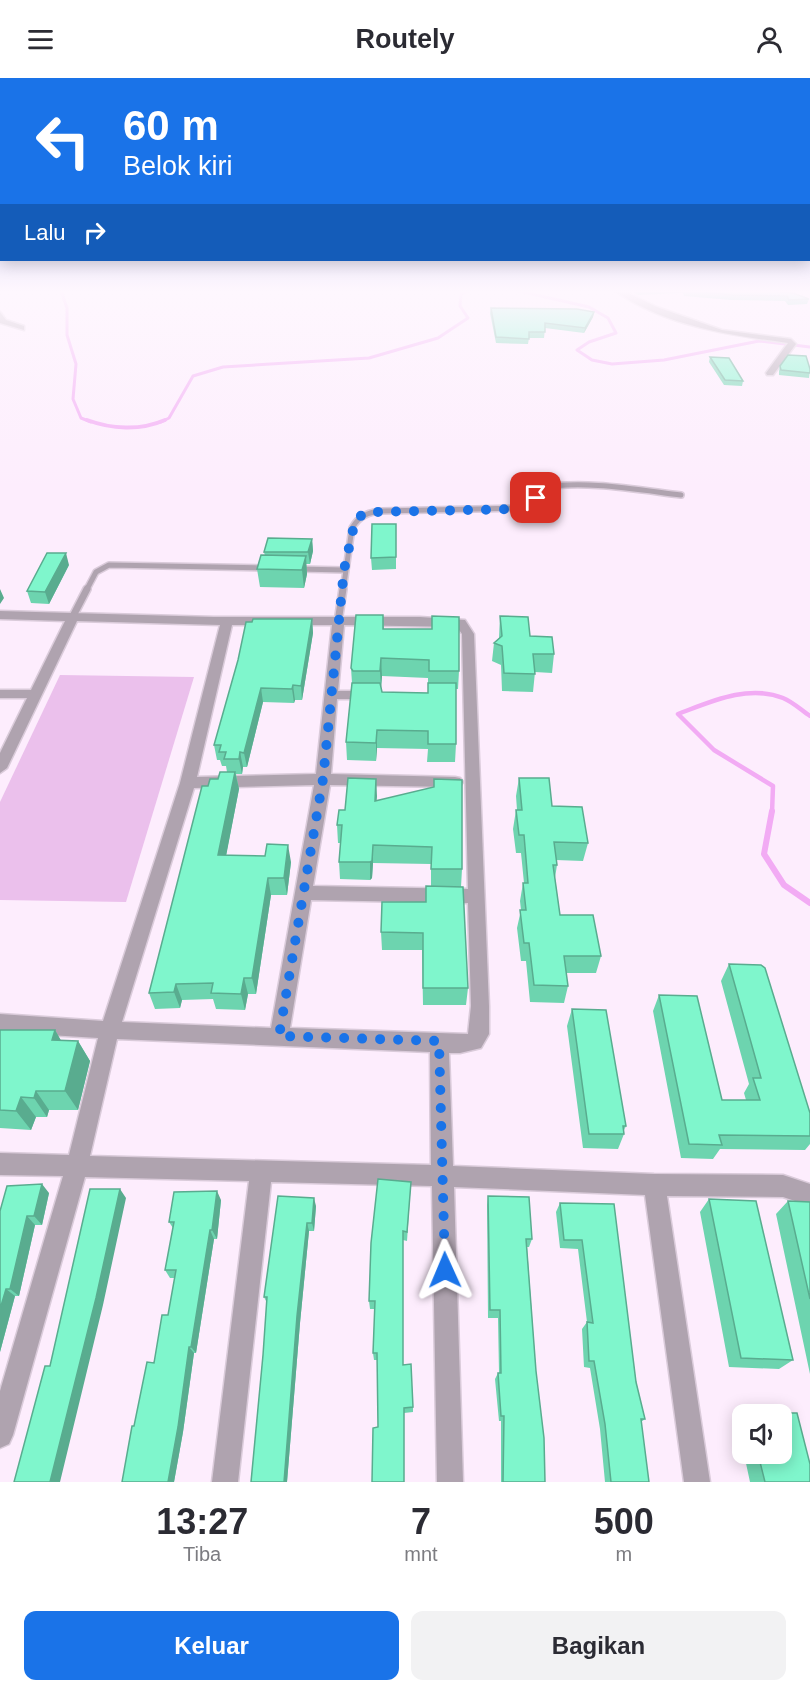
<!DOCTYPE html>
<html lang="id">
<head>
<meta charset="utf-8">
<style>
	:root { --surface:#fff; --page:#f2f2f3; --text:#2b2b33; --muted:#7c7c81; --accent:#1a73e8 }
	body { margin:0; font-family:Arial,sans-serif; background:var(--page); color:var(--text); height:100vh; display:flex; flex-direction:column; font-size:22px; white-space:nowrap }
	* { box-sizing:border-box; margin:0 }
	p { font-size:20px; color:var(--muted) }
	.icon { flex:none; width:33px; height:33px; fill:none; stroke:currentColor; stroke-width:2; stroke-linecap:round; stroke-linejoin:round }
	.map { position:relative; height:1404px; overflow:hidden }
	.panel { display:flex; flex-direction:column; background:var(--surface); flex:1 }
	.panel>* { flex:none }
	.banner { position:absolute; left:0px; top:0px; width:810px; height:183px; box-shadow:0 3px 15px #0003; background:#1a73e8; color:#fff; overflow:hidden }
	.controls { position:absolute; left:732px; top:1326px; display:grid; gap:12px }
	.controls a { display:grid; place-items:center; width:60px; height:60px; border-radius:12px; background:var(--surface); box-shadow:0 3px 15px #0003; font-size:30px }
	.pin { position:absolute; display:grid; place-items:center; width:51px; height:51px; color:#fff; margin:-26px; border-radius:12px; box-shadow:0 3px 9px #0006 }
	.me { position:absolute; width:66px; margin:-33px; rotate:359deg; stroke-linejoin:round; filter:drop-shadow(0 0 4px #0008) }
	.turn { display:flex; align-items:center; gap:21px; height:126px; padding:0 24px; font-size:27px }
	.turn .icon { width:78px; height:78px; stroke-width:2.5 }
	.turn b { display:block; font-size:42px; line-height:51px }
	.then { display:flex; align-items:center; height:57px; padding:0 24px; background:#0003; gap:12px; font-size:22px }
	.eta { display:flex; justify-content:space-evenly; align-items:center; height:102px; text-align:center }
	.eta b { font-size:36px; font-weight:700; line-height:42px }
	.button { display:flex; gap:12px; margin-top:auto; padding:12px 24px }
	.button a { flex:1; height:69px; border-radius:12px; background:var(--accent); color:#fff; font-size:24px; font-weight:700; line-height:69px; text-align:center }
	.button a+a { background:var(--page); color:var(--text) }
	header { display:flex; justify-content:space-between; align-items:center; height:78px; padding:0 24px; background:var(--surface); font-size:27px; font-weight:700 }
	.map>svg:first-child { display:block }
	.green { fill:#ebc0ec }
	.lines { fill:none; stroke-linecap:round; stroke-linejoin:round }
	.stream-far3 { stroke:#f2abf4; stroke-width:3 }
	.stream-far2 { stroke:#f2abf4; stroke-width:4 }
	.stream-far1 { stroke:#f2abf4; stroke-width:4.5 }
	.stream { stroke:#f2abf4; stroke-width:6 }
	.service-far1-casing { stroke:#dacbda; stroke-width:8 }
	.service-casing { stroke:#dacbda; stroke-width:10 }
	.minor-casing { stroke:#dacbda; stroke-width:3 }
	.service-far1 { stroke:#afa3af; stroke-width:5 }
	.service { stroke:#afa3af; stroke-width:7 }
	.minor { fill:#afa3af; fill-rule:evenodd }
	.wall { fill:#6dd4af; fill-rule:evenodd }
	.shaded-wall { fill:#59ac8f }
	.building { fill:#7ff6cc; stroke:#59ac8f; stroke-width:1.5 }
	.route { stroke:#1a73e8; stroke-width:10; stroke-dasharray:0 18 }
</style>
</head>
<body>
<header><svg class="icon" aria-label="menu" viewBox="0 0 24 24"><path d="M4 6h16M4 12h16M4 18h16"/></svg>Routely<svg class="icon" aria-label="person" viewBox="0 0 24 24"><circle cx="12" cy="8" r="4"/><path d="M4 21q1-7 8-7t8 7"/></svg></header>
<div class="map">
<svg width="810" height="1404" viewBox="0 0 810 1404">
	<rect width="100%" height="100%" fill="#fdedfd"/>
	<path class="green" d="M60 597 194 599 126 824 0 822V724Z"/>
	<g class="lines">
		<path class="stream-far3" d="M61 213 67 230V257L76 286 73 321 81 340 91 344
			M519 213 589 229 608 240 616 255 589 264 577 272 592 282 612 286 664 282 759 263 810 269
			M161 344 169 340 193 298 223 289 369 280 438 260 468 240 460 228 461 216 469 213"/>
		<path class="stream-far2" d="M87 342C111 351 140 353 165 342"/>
		<path class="stream-far1" d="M772 735 773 708 714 672 678 636C710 624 748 606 783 620 793 624 801 632 810 638"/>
		<path class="stream" d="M772 733 764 776 784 807 810 825"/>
		<g class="service-far1-casing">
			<path id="service-far1" d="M299 491 344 492
				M86 513 96 494 109 487 266 490
				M343 513 352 450C359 438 368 434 382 433L522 430 535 422 537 410C585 402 633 411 681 417"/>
		</g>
		<g class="service-casing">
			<path id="service" d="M72 540 87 511
				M338 544 343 511"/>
		</g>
		<g class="minor-casing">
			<path id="minor" d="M615 213H624L657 229 722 252 791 261 796 266 773 297H767L766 295 788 265C729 257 665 248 615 213Z
				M0 234 6 242 24 248V252L0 245Z
				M0 533 214 539H420L465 542 474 556 489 928V956L481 970 460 975H449L453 1088 654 1096 783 1097 810 1106V1128L783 1119 667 1118 710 1404H684L645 1117 454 1109 463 1404H437L432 1108 271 1104 238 1404H212L249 1103 85 1099 13 1357 9 1366 0 1370V1313L63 1098 0 1097V1075L69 1077 98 960 0 954V936L103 943 180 705 220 547 77 543 7 690 0 695V675L27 620H0V612H31L65 543 0 541ZM232 547H332L316 696 197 699ZM344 547 457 549 462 556 468 811 313 808 330 707 455 709 460 708 463 704 460 700 455 699 331 696 337 621H370L377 617 370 613H338ZM314 707 271 950 122 944 194 710ZM311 822 468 825 471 928 468 956 290 950ZM117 961 430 974 431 1087 90 1078Z"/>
		</g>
		<use href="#service-far1" class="service-far1"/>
		<use href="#service" class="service"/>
		<use href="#minor" class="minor"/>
	</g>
	<path class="wall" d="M631 213H776L809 221 807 226 788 227 785 223 731 222 684 218 683 215 638 217Z
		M491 230 594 234 593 239 584 255 545 250 544 260H529L528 266 496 265 490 235Z
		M710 279 743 303 742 308 724 307 709 284Z
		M780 288 810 291 809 300 779 297V293Z
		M396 446V491L372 492 371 480Z
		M312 461 313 473 310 486H306L307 496 304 510 260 509 257 491 265 478 264 474Z
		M69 487 49 526 31 525 27 513Z
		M383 537 384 551 459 593 458 611H456V666L455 684H427L428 671 377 670 376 683 347 682 346 664 352 605 351 590ZM382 598 428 600V615L382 614 381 609Z
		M500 538 530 558 554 576 552 595 535 594 533 614 502 613 501 587 492 583 494 565 499 560Z
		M312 541 313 555 302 622H295L294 625 263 624 247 689H243L242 696H236L239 711 226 777 291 784 287 817H271L256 916H248L245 932 216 931 213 921 182 922 180 930 155 931 149 915 208 708 218 701 227 694 226 688H222L220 682H217L214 667Z
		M519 700 552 728 588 765 583 783 556 782 557 787 555 800 560 837 601 878 596 895H566L568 908 564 925 530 924 526 883H521L517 850 521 832 520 823 523 805H524L521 775H516L513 751 516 732H517L516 718Z
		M377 718 376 723 462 791 461 809 431 808V786L373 785 372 800 370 802 340 801 339 784 341 765H338L337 747 345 732Z
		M426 808 468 910 466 927H423L422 872H382L381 854 425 824Z
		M729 886 810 1035V1066L805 1072 720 1071 713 1081 681 1080 653 933 659 917 722 1022H746L744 1015 749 1006 721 903Z
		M572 931 626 1048 624 1052V1056L618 1071 583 1070 567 948Z
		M0 952H55L61 963H78L90 983 78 1032H49L47 1039H36L31 1052 0 1050Z
		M411 1104 407 1163 403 1162V1287L413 1329V1334L404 1335 377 1282H374L373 1275 375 1231H370L369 1223Z
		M49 1115 42 1147H35L19 1218H15L0 1274V1133Z
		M488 1118 532 1161 529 1169H527L536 1293 545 1404H501V1343H499L495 1301 498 1295H499L498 1240H488L487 1127Z
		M709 1121 793 1282 779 1291 729 1289 700 1134Z
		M221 1122 217 1161H214L196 1275H194L183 1354 174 1404H122L134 1348 168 1237 175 1200H170L165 1192 173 1150 169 1144Z
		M788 1123 810 1124V1296L776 1136Z
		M560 1125 614 1126 636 1304 645 1341 641 1344 649 1404H605L600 1351 590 1290 584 1289 582 1251 587 1244 578 1171 560 1170 556 1134Z
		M316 1128 314 1153H309L300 1245 287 1404H251L263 1277 267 1225 264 1219Z
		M749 1335H797L810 1386V1404H750L744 1376H782V1336H748Z
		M742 1340V1370L737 1343Z"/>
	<path class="shaded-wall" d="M594 234 593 239 584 255 585 250Z
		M312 461 313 473 310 486 308 474Z
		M66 475 69 487 49 526 45 514Z
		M306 478 307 496 304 510 302 492Z
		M0 511 4 520 0 526Z
		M312 541 313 555 302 622 301 608Z
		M381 580 382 598 381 611 380 593Z
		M293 607 295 622 294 625 292 611Z
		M261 610 263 624 247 689 244 675Z
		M377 652V670L376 683V665Z
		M240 674 243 689 242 696 239 681Z
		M235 694 239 711 223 794 218 777Z
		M376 701 377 718 375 741V723Z
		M288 767 291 784 287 817 284 800Z
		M373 767V785L372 800 370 802V784Z
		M268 800 271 817 256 916 252 900Z
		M244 900 248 916 245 932 241 916Z
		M176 906 182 922 180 930 174 914Z
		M55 952 67 973 52 962Z
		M78 963 90 983 78 1032 65 1013Z
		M36 1013 49 1032 47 1039 34 1020Z
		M21 1019 36 1039 31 1052 16 1033Z
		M42 1106 49 1115 42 1147 34 1138Z
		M120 1111 126 1120 103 1227 60 1404H50Z
		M217 1113 221 1122 217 1161 212 1152Z
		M314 1120 316 1128 314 1153 312 1145Z
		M27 1138 35 1147 19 1218 10 1211Z
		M307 1145 309 1153 300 1245 287 1404H284L297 1238Z
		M210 1152 214 1161 196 1275 191 1269Z
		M6 1211 15 1218 0 1274V1231Z
		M189 1269 194 1275 183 1354 174 1404H168Z"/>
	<path class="building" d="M694 213H776L793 215 809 221 789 222 787 218 732 217Z
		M491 230 577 231 594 234 585 250 545 245V254H529V261L496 259Z
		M788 277 806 278 810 291V295L781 292 780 288Z
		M710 279 729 280 743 303 725 302Z
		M372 446H396V479L371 480Z
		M268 460 312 461 308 474H264Z
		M47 475H66L45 514 27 513Z
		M261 477 306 478 302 492 257 491Z
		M356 537H383V551H432V538L459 539V593H429V582L381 580 380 593H353L351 590Z
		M500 538 528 539 530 558 552 559 554 576H533L535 596 504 595 502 568 494 565 502 558Z
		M253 541H312L301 608 293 607 292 611 261 610 244 675 240 674 239 681H224L226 674H219L221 667H214L238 582 246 544H252Z
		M352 605H380L382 614 428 615V605H456V666H428V653L377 652 376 665 346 664Z
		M220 694H235L218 777 265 778 267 766 288 767 284 800H268L252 900H244L241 916 211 915 213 905 176 906 174 914 149 915 202 708H208L210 701H218Z
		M348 700 376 701 375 723 434 709V701L462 702V791H431L432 769 373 767 372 783 370 784H339L342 747H337L339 732H345Z
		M519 700H549L552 728 582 729 588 765 554 764 557 787H553L560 837H593L601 878H564L568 908 534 907 529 865H524L520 832H526L523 805H528L524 757H519L516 732H522Z
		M426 808 463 809 468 910H423V855L381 854 382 824H426Z
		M729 886 761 887 765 890 810 1035V1058L719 1057 722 1067 689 1066 659 917 697 918 722 1022H760L753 1000H761Z
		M572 931 606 932 626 1048H623L624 1056H589Z
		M0 952H55L52 962 78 963 65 1013H36L34 1020 21 1019 16 1033 0 1032Z
		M378 1101 411 1104 407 1154 403 1153V1287L411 1286 413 1329 404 1330V1404H372L373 1350 378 1349 377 1275H373L375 1223H369L371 1165Z
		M42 1106 34 1138H27L10 1211H6L0 1231V1133L7 1108Z
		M90 1111H120L96 1220 50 1404H14L45 1288H50Z
		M217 1113 212 1152H210L191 1269H189L178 1349 168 1404H122L132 1348H134L147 1284 154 1285 162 1237H168L176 1192H165L174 1144H169L174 1114Z
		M278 1118 314 1120 312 1145H307L297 1238 284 1404H251L263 1277 267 1219H264Z
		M488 1118 529 1119 532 1161H526L536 1293 544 1360 545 1404H503L504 1338H501L498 1295H501L500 1232H490Z
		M709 1121 756 1123 793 1282 741 1280Z
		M788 1123 810 1124V1221Z
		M560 1125 614 1126 636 1304 645 1341H641L649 1404H611L605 1346 594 1283H589L587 1244 593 1245 582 1162H564Z
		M749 1335H797L810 1386V1404H765L758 1376H782V1336H750Z"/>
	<linearGradient id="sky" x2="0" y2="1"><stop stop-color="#acb0ed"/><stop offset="0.52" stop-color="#fef7fe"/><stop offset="1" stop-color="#fef7fe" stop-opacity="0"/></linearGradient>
	<rect width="810" height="410" fill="url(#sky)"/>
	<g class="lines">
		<path class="route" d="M445 1192 439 963 279 958 323 701 344 492 355 443 363 436 373 434 518 431 525 429 536 420"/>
	</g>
</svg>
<div class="controls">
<a><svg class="icon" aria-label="sound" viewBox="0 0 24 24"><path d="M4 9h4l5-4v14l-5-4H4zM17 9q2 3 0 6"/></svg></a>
</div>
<div class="pin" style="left:536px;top:420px;background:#d93025"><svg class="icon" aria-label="arrive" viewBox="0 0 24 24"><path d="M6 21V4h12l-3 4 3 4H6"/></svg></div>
<svg class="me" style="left:445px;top:1192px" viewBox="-20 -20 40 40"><path d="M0-17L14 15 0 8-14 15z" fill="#1a73e8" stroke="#fff" stroke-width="4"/></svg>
<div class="banner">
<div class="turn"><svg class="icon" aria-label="left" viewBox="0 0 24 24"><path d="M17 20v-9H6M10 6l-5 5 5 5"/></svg><div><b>60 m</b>Belok kiri</div></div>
<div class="then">Lalu<svg class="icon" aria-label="right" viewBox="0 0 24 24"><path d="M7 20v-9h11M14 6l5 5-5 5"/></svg></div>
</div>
</div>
<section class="panel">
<div class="eta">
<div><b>13:27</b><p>Tiba</p></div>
<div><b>7</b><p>mnt</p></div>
<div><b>500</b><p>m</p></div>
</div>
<div class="button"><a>Keluar</a><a>Bagikan</a></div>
</section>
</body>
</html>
